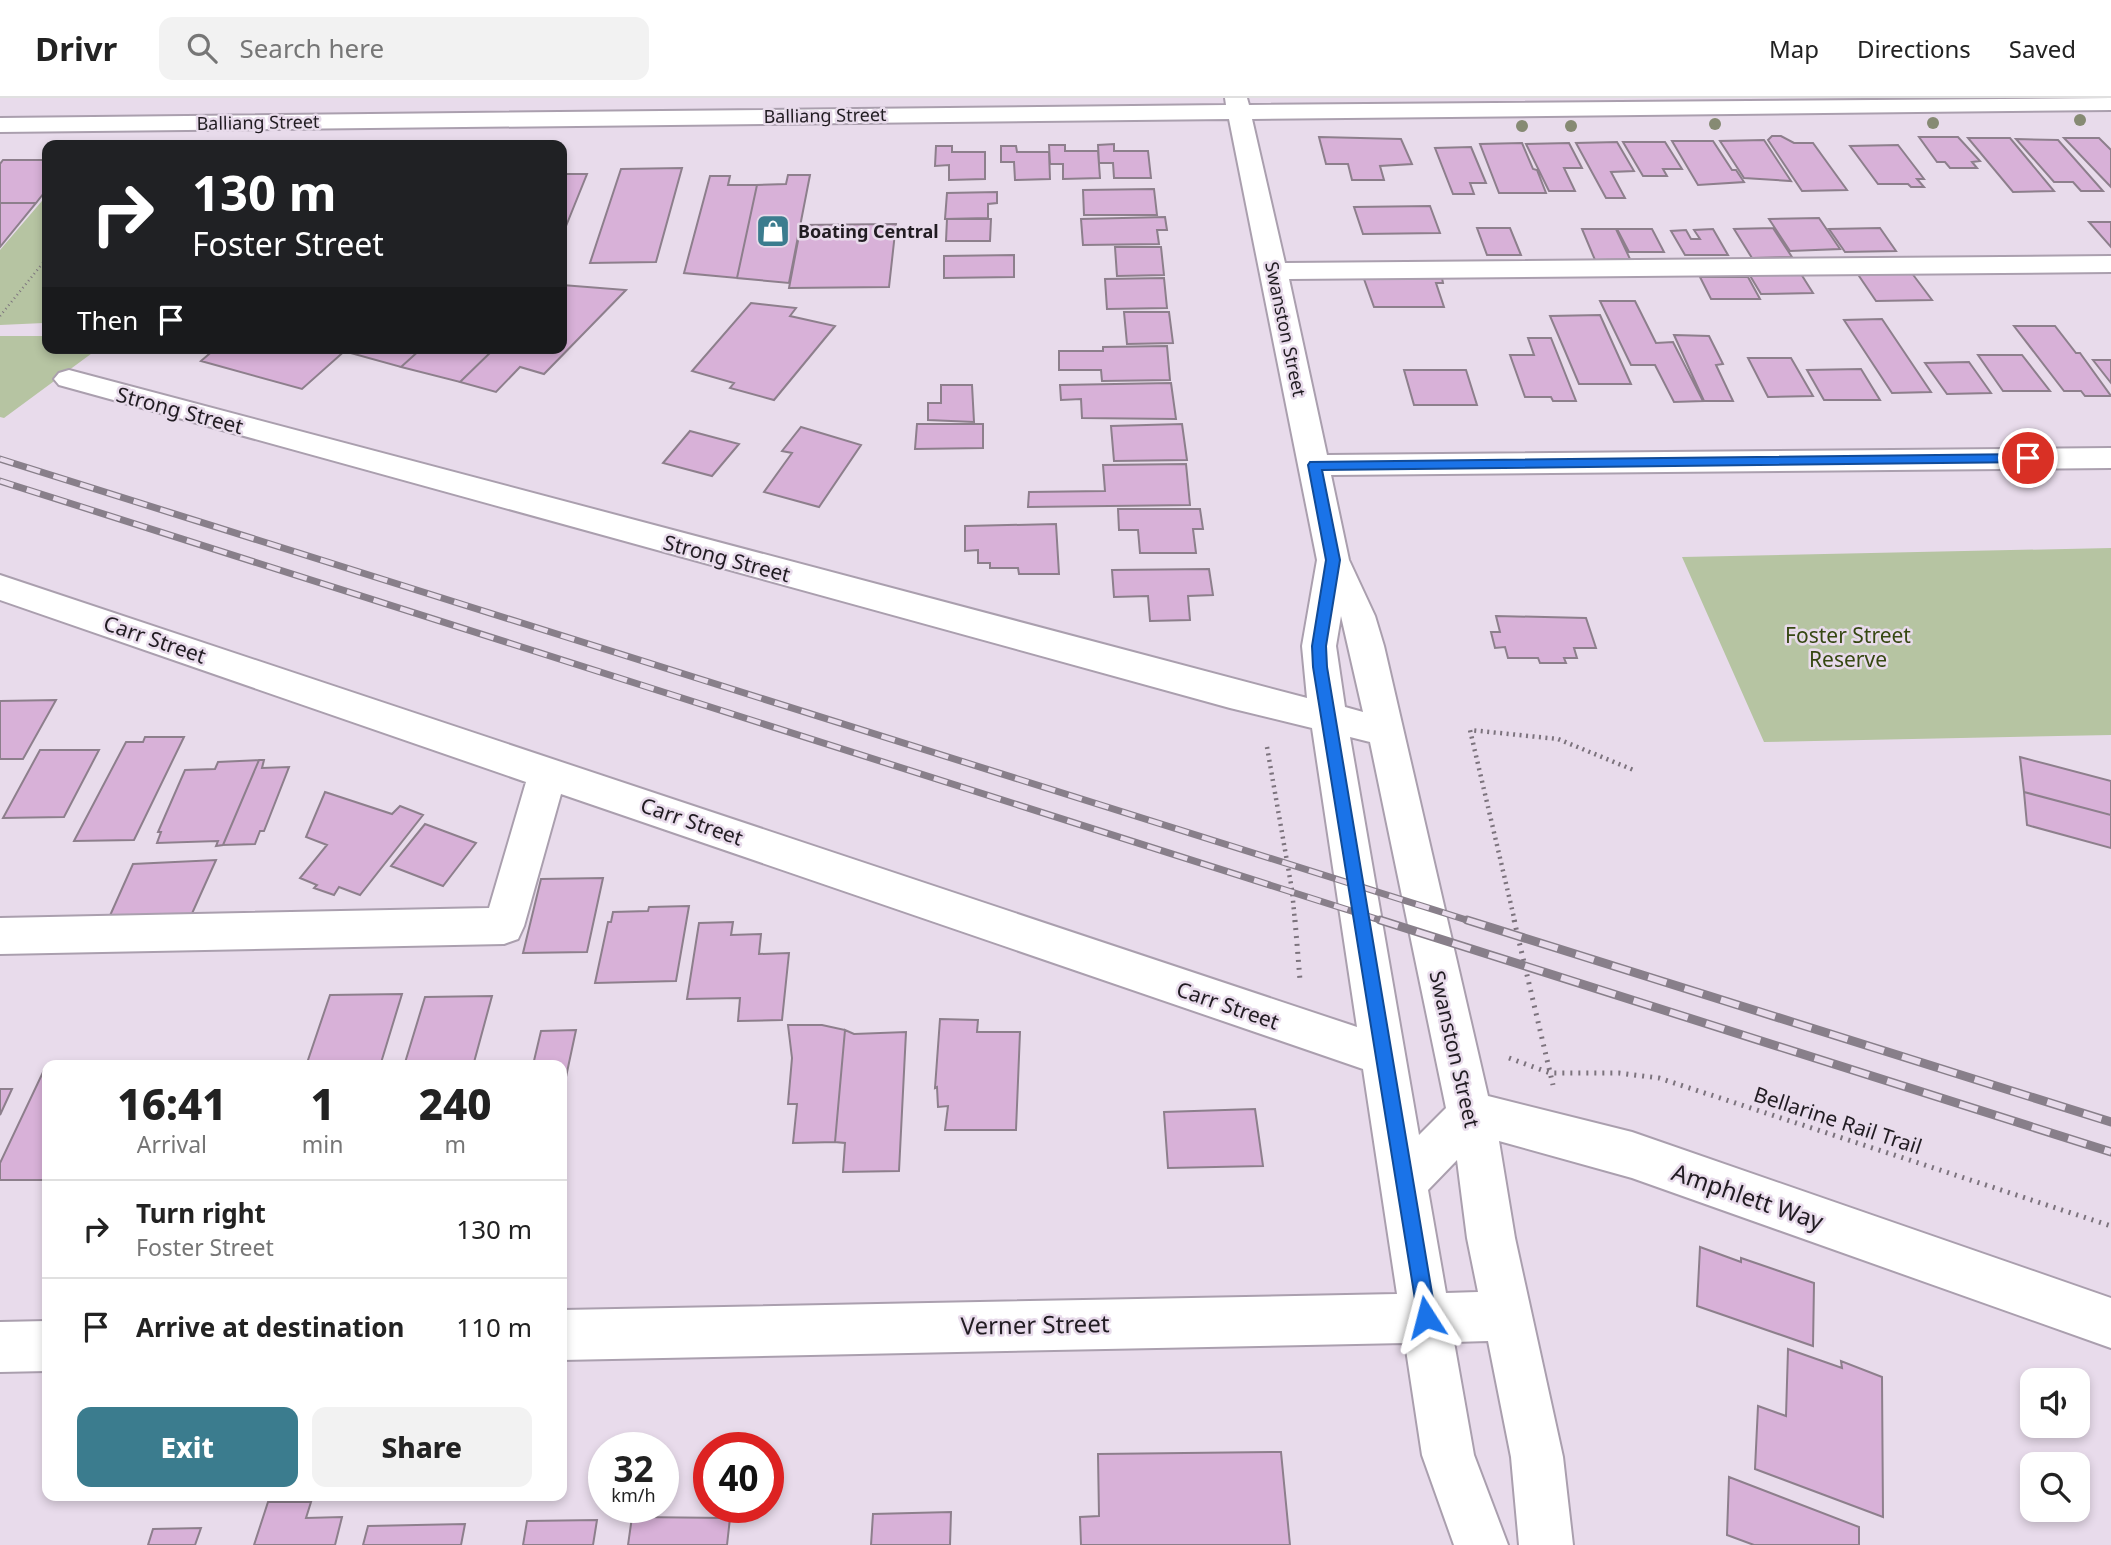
<!DOCTYPE html>
<html lang="en">
<head>
<meta charset="utf-8">
<style>
	:root { --surface:#fff; --page:#f2f2f2; --text:#222; --muted:#767676; --line:#e0e0e0; --accent:#3b7c8e }
	body { margin:0; font-family:"Noto Sans",sans-serif; background:var(--page); color:var(--text); height:100vh; display:flex; flex-direction:column; font-size:26px; white-space:nowrap }
	* { box-sizing:border-box; margin:0 }
	p { font-size:23px; color:var(--muted) }
	.icon { flex:none; width:38px; height:38px; fill:none; stroke:currentColor; stroke-width:2; stroke-linecap:round; stroke-linejoin:round }
	.map { position:relative; flex:1; overflow:hidden }
	.panel { position:absolute; left:42px; top:962px; width:525px; height:441px; display:flex; flex-direction:column; background:var(--surface); border-radius:14px; box-shadow:0 4px 10px #0003 }
	.panel>* { flex:none }
	.top-card { position:absolute; left:42px; top:42px; width:525px; height:214px; border-radius:14px; box-shadow:0 4px 10px #0003; background:#202124; color:#fff; overflow:hidden }
	.buttons { position:absolute; left:2020px; top:1270px; display:grid; gap:14px }
	.buttons a { display:grid; place-items:center; width:70px; height:70px; border-radius:14px; background:var(--surface); box-shadow:0 4px 10px #0003; font-size:35px }
	.speed { position:absolute; left:588px; top:1334px; display:flex; gap:14px; font-size:35px; font-weight:700; text-align:center }
	.speed>* { display:grid; place-content:center; width:91px; height:91px; border-radius:50%; background:var(--surface); box-shadow:0 4px 10px #0003; line-height:1 }
	.speed small { font-size:18px; font-weight:400 }
	.speed .limit { border:10px solid #d22; background:#fff; color:#111 }
	.pin { position:absolute; display:grid; place-items:center; width:60px; height:60px; color:#fff; margin:-30px; border:4px solid #fff; border-radius:50%; box-shadow:0 2px 7px #0007 }
	.me { position:absolute; width:77px; margin:-38px; rotate:351deg; stroke-linejoin:round; filter:drop-shadow(0 0 5px #0008) }
	.turn { display:flex; align-items:center; gap:24px; height:147px; padding:0 35px; font-size:32px }
	.turn .icon { width:91px; height:91px; stroke-width:2.5 }
	.turn b { display:block; font-size:49px; line-height:60px }
	.then { display:flex; align-items:center; height:66px; padding:0 35px; background:#0003; gap:14px; font-size:26px }
	.eta { display:flex; justify-content:space-evenly; align-items:center; height:119px; text-align:center }
	.eta b { font-size:42px; font-weight:800; line-height:49px }
	.button { display:flex; gap:14px; margin-top:auto; padding:14px 35px }
	.button a { flex:1; height:80px; border-radius:14px; background:var(--accent); color:#fff; font-size:28px; font-weight:800; line-height:80px; text-align:center }
	.button a+a { background:var(--page); color:var(--text) }
	ul { padding:0; list-style:none }
	li { display:flex; align-items:center; gap:21px; height:98px; padding:0 35px; border-top:2px solid var(--line) }
	li div { flex:1 }
	li b { display:block; font-size:26px }
	li em { font-style:normal }
	header { display:flex; align-items:center; gap:42px; box-sizing:border-box; height:98px; padding:0 35px; background:var(--surface); border-bottom:2px solid var(--line) }
	header strong { font-size:33px }
	nav { display:flex; gap:38px; margin-inline-start:auto; font-size:24px }
	.search { width:490px; height:63px; background:var(--page); display:flex; align-items:center; gap:18px; box-sizing:border-box; padding:0 24px; border-radius:14px; color:var(--muted); font-size:26px }
	.map>svg:first-child { display:block }
	.green { fill:#b6c4a2 }
	.building { fill:#d8b1d8; stroke:#8d7f8c; stroke-width:2 }
	.lines { fill:none; stroke-linecap:round; stroke-linejoin:round }
	.minor-casing { stroke:#aa9fae; stroke-width:4 }
	.path-far2 { stroke:#7c737d; stroke-width:2.5; stroke-dasharray:1 3.5; stroke-linecap:butt }
	.path-far1 { stroke:#7c737d; stroke-width:4.5; stroke-dasharray:2 4.5; stroke-linecap:butt }
	.path { stroke:#7c737d; stroke-width:5; stroke-dasharray:2 6; stroke-linecap:butt }
	.minor { fill:#fff; fill-rule:evenodd }
	.rail-far1-casing { stroke:#887f8a; stroke-width:7 }
	.rail-casing { stroke:#887f8a; stroke-width:9 }
	.rail-far1 { stroke:#e8dbeb; stroke-width:4.5; stroke-dasharray:14; stroke-linecap:butt }
	.rail { stroke:#e8dbeb; stroke-width:6; stroke-dasharray:19; stroke-linecap:butt }
	.tree { fill:#868a73 }
	.route { fill:#1a73e8; stroke:#114b97; stroke-width:2 }
	.labels { text-anchor:middle; dominant-baseline:central; stroke-width:5; stroke-linejoin:round; paint-order:stroke }
	.far-street-label { font-size:18px; fill:#211c22; stroke:#e8dbeb }
	.far-poi-label { font-size:18px; font-weight:bold; fill:#211c22; stroke:#e8dbeb; text-anchor:start }
	.street-label { font-size:21px; fill:#211c22; stroke:#e8dbeb }
	.park-label { font-size:21px; fill:#354711; stroke:#e8dbeb }
	.near-street-label { font-size:24px; fill:#211c22; stroke:#e8dbeb }
</style>
</head>
<body>
<header>
<strong>Drivr</strong>
<div class="search"><svg class="icon" aria-label="search" viewBox="0 0 24 24"><circle cx="10" cy="10" r="6"/><path d="M15 15l6 6"/></svg>Search here</div>
<nav><a>Map</a><a>Directions</a><a>Saved</a></nav>
</header>
<div class="map">
<svg width="2111" height="1447" viewBox="0 0 2111 1447">
	<rect width="100%" height="100%" fill="#e8dbeb"/>
	<path class="green" d="M47 97V220L44 225 0 227V152Z
		M0 238H47V250H99L4 320 0 319Z
		M2111 450V637L1764 644 1682 459Z"/>
	<path class="building" d="M1772 38H1781L1794 45H1813L1847 92 1802 93 1768 42Z
		M1319 39 1401 41 1412 66 1380 68 1384 82H1352L1348 66H1326Z
		M1919 39H1958L1980 63 1972 64 1977 70H1950L1945 64H1937Z
		M1968 40H2010L2054 93 2013 94Z
		M2064 40H2099L2111 52V89Z
		M2016 41 2058 42 2103 93H2081L2073 84H2054Z
		M1764 42 1791 83 1744 80 1720 43Z
		M1672 43H1713L1732 72H1736L1744 84 1698 87Z
		M1617 44 1634 73 1611 74 1625 100H1606L1576 45Z
		M1623 44H1665L1682 71H1663L1667 78H1643Z
		M1522 45 1533 71 1537 72 1546 95H1499L1480 46Z
		M1569 45 1582 70H1564L1575 93H1549L1526 46Z
		M1114 46V53H1148L1151 80H1114L1113 65H1099L1098 47Z
		M1049 47H1065V53H1098L1100 80 1063 81V66H1050Z
		M1898 47 1924 81H1917L1924 89H1911L1908 86H1878L1850 48Z
		M936 48H952V54H985V81L949 82V67L935 68Z
		M1001 48H1016L1017 54H1049L1050 81 1015 82 1014 64H1001Z
		M1471 49 1486 85H1470L1474 96H1453L1435 50Z
		M3 62H47V91L36 105H0V66Z
		M682 70 656 164 590 165 621 71Z
		M562 76H587L562 138Z
		M788 77H810L789 185 737 180 757 87 786 86Z
		M710 78H730L728 87H757L737 180 684 175Z
		M1154 91 1157 117H1084L1083 92Z
		M997 94V105L988 106V120L945 121 947 95Z
		M0 105H36L0 149Z
		M1430 108 1440 135 1363 136 1354 109Z
		M1165 119 1167 132H1157L1159 146 1083 147 1081 121Z
		M1819 120 1840 151 1790 153 1769 121Z
		M947 121H991L990 143H946Z
		M2089 124H2111V149Z
		M896 126 889 189 789 190 801 127Z
		M1477 130H1510L1521 157H1487Z
		M1773 130 1792 159 1752 160 1734 131Z
		M1880 130 1896 153 1845 154 1829 131Z
		M1582 131H1616L1630 161 1595 162Z
		M1617 131H1652L1664 154H1629Z
		M1713 131 1728 157H1685L1671 133 1686 132 1691 141H1700L1694 132Z
		M1115 149H1161L1164 177 1117 178Z
		M1014 157V179L944 180V158Z
		M1911 174 1932 202 1876 203 1857 175Z
		M1749 176H1801L1813 195 1761 196Z
		M1700 179H1748L1760 201H1711Z
		M1164 180 1167 210 1107 211 1105 181Z
		M1442 180 1443 185H1436L1444 209H1374L1364 181Z
		M562 187 626 192 544 276 520 269 496 294 460 284 495 250H562Z
		M1600 203H1635L1656 245 1673 244 1703 303 1674 304 1655 267H1631Z
		M751 205 796 210 790 218 835 228 774 302 730 290 734 285 692 273Z
		M1124 214H1169L1173 245 1127 246Z
		M1600 217 1631 286H1579L1550 218Z
		M1882 221 1931 294 1892 295 1844 222Z
		M2014 228H2055L2076 255H2080L2111 298H2085L2081 293H2064Z
		M1674 237 1709 238 1723 266 1716 267 1733 303H1704Z
		M1528 240H1551L1576 303H1553L1551 299H1525L1510 257H1534Z
		M1167 248 1170 282 1102 283 1101 272H1059V253H1103V249Z
		M216 250H348L302 291 201 263Z
		M351 250H422L401 269 347 254Z
		M422 250H495L460 284 401 269Z
		M1978 257H2022L2050 293H2003Z
		M1748 260H1791L1813 298 1768 299Z
		M2093 262H2111V285Z
		M1969 264 1991 295 1947 296 1925 265Z
		M1861 271 1880 302H1824L1807 272Z
		M1404 272H1466L1477 307H1414Z
		M1171 285 1176 321 1082 320 1081 301 1061 302 1060 287Z
		M941 287H972L974 324 928 322V305H941Z
		M917 326H983V350L915 351Z
		M1182 326 1187 362 1114 363 1111 328Z
		M801 329 861 347 819 409 764 394 792 355 782 353Z
		M690 333 739 346 712 378 663 365Z
		M1186 366 1190 407 1028 409 1029 394 1105 393 1103 367Z
		M1118 411H1200L1203 431H1193L1196 455H1140L1138 432H1119Z
		M1056 426 1059 476H1019L1018 470H990V465H978V452L965 453V428Z
		M1209 471 1213 497 1188 498 1190 522 1150 523 1148 498 1114 499 1112 472Z
		M1496 518 1586 520 1596 550H1574L1577 560H1564L1566 565H1540L1538 560H1508L1505 549 1495 550 1491 534H1500Z
		M56 602 23 661H0V603Z
		M145 639H184L134 742 74 743 126 644H143Z
		M40 652H99L64 719 3 720Z
		M2020 659 2111 683V717L2024 694Z
		M259 662 223 747 216 748 218 743 157 745 161 734H158L185 672 215 671 218 664Z
		M259 662H264L262 670 289 669 264 733H260L255 746 223 747Z
		M325 694 392 716 400 708 423 717 360 797 339 789 334 797 314 790 317 787 300 780 327 747 306 739Z
		M2024 694 2111 717V750L2027 727Z
		M425 726 476 745 443 788 391 768Z
		M216 762 190 820 108 822 133 766Z
		M603 780 587 854 523 855 541 781Z
		M689 808 676 883 595 885 608 824H611L613 814 648 813 649 809Z
		M733 824 731 837 761 836 759 856 789 855 782 922 738 923 740 900 687 901 699 825Z
		M402 896 380 968H306L330 897Z
		M492 898 473 968H404L425 899Z
		M940 921 978 922 977 934H1020L1016 1032H945L948 1008 938 1009 937 989 935 990Z
		M788 927H822L845 932 835 1044 793 1045 797 1006H788L792 960Z
		M576 932 563 993 562 968H514L533 967 541 933Z
		M845 932 854 936 906 934 899 1073 843 1074 845 1045 835 1044Z
		M44 972H47V1082H0V1065Z
		M0 991H12L0 1017Z
		M1255 1011 1263 1068 1168 1070 1164 1014Z
		M1700 1149 1741 1164V1160L1814 1185 1813 1248 1697 1208Z
		M1788 1251 1842 1270 1841 1263 1882 1279 1883 1419 1755 1371 1758 1308 1786 1318Z
		M1281 1354 1290 1447H1081L1080 1419 1099 1418 1098 1356Z
		M1729 1379 1859 1429V1447H1754L1727 1437Z
		M268 1404H311L306 1420 342 1419 335 1447H254Z
		M951 1414 950 1447H871L873 1416Z
		M632 1419 730 1420 727 1447H628Z
		M597 1422 593 1447H523L527 1423Z
		M465 1426 461 1447H363L368 1428Z
		M201 1430 195 1447H148L153 1431Z"/>
	<g class="lines">
		<g class="minor-casing">
			<path id="minor" d="M1225 0H1247L1249 7 2111 0V12L1252 21 1285 165 2111 158V174L1289 181 1327 357 2111 350V370L1331 377 1349 462 1375 518 1384 548 1488 998 1632 1034 2111 1200V1250L1632 1080 1499 1043 1515 1140 1563 1359 1573 1447H1519L1511 1359 1488 1243 1454 1244 1474 1357 1508 1447H1454L1422 1357 1405 1245 562 1262V1212L1397 1196 1363 971 561 696 524 828 518 841 504 846 0 856V820L489 810 526 684 0 502V477L1357 929 1312 630 1230 610 59 287 54 281 59 275 69 272 1307 600 1302 548 1317 462 1229 21 0 34V20L1226 7ZM1341 518 1363 614 1345 609 1336 548ZM1350 639 1370 644 1446 1010 1419 1037ZM1457 1062 1467 1140 1478 1194 1446 1195 1428 1092Z
				M47 1223V1273L0 1274V1224Z"/>
		</g>
		<path class="path-far2" d="M0 218 47 160"/>
		<path class="path-far1" d="M1267 649 1292 792 1295 824
			M1515 824 1470 632 1558 641 1636 673"/>
		<path class="path" d="M1295 822 1300 882
			M1514 822 1553 987
			M1509 960 1550 975H1619L1659 980 2111 1128"/>
		<use href="#minor" class="minor"/>
		<g class="rail-far1-casing">
			<path id="rail-far1" d="M0 361 1473 824
				M0 383 1386 824"/>
		</g>
		<g class="rail-casing">
			<path id="rail" d="M1380 822 2111 1054
				M1467 822 2111 1024"/>
		</g>
		<use href="#rail-far1" class="rail-far1"/>
		<use href="#rail" class="rail"/>
	</g>
	<g class="tree">
		<circle cx="2080" cy="22" r="6"/>
		<circle cx="1933" cy="25" r="6"/>
		<circle cx="1715" cy="26" r="6"/>
		<circle cx="1522" cy="28" r="6"/>
		<circle cx="1571" cy="28" r="6"/>
	</g>
	<path class="route" d="M2028 356 2034 360 2033 364 1322 372 1340 462 1326 548 1327 569 1436 1219 1433 1226 1426 1229 1419 1226 1313 569 1312 548 1326 462 1308 367 1310 364Z"/>
	<defs>
		<g id="shop-square" transform="scale(1.75)"><rect x="-9" y="-9" width="18" height="18" rx="4" fill="#3b7c8e" stroke="#e8dbeb"/><path d="M-5-2.5h2.3a2.7 3.5 0 0 1 5.4 0H5L5.5 6h-11ZM-1.5-2.5h3a1.5 2.3 0 0 0-3 0Z" fill="#fff"/></g>
	</defs>
	<g fill-rule="evenodd">
		<use href="#shop-square" x="773" y="133"/>
	</g>
	<g class="labels">
		<g class="far-street-label">
			<text transform="translate(825 17) rotate(-1)">Balliang Street</text>
			<text transform="translate(258 24) rotate(-1)">Balliang Street</text>
			<text transform="translate(1286 231) rotate(78)">Swanston Street</text>
		</g>
		<g class="far-poi-label">
			<text x="798" y="133">Boating Central</text>
		</g>
		<g class="street-label">
			<text transform="translate(180 312) rotate(15)">Strong Street</text>
			<text transform="translate(727 460) rotate(15)">Strong Street</text>
			<text transform="translate(155 541) rotate(19)">Carr Street</text>
			<text transform="translate(692 723) rotate(19)">Carr Street</text>
			<text transform="translate(1228 907) rotate(19)">Carr Street</text>
			<text transform="translate(1455 951) rotate(77)">Swanston Street</text>
			<text transform="translate(1838 1022) rotate(18)">Bellarine Rail Trail</text>
		</g>
		<g class="park-label">
			<text x="1848" y="537">Foster Street<tspan x="1848" dy="24">Reserve</tspan></text>
		</g>
		<g class="near-street-label">
			<text transform="translate(1748 1098) rotate(19)">Amphlett Way</text>
			<text transform="translate(1035 1226) rotate(-1)">Verner Street</text>
		</g>
	</g>
</svg>
<div class="buttons">
<a><svg class="icon" aria-label="sound" viewBox="0 0 24 24"><path d="M4 9h4l5-4v14l-5-4H4zM17 9q2 3 0 6"/></svg></a>
<a><svg class="icon" aria-label="search" viewBox="0 0 24 24"><circle cx="10" cy="10" r="6"/><path d="M15 15l6 6"/></svg></a>
</div>
<div class="speed"><div>32<small>km/h</small></div><div class="limit">40</div></div>
<div class="pin" style="left:2028px;top:360px;background:#d93025"><svg class="icon" aria-label="arrive" viewBox="0 0 24 24"><path d="M6 21V4h12l-3 4 3 4H6"/></svg></div>
<svg class="me" style="left:1426px;top:1219px" viewBox="-20 -20 40 40"><path d="M0-17L14 15 0 8-14 15z" fill="#1a73e8" stroke="#fff" stroke-width="4"/></svg>
<div class="top-card">
<div class="turn"><svg class="icon" aria-label="right" viewBox="0 0 24 24"><path d="M7 20v-9h11M14 6l5 5-5 5"/></svg><div><b>130 m</b>Foster Street</div></div>
<div class="then">Then<svg class="icon" aria-label="arrive" viewBox="0 0 24 24"><path d="M6 21V4h12l-3 4 3 4H6"/></svg></div>
</div>
<section class="panel">
<div class="eta">
<div><b>16:41</b><p>Arrival</p></div>
<div><b>1</b><p>min</p></div>
<div><b>240</b><p>m</p></div>
</div>
<ul>
<li><svg class="icon" aria-label="right" viewBox="0 0 24 24"><path d="M7 20v-9h11M14 6l5 5-5 5"/></svg><div><b>Turn right</b><p>Foster Street</p></div><em>130 m</em></li>
<li><svg class="icon" aria-label="arrive" viewBox="0 0 24 24"><path d="M6 21V4h12l-3 4 3 4H6"/></svg><div><b>Arrive at destination</b></div><em>110 m</em></li>
</ul>
<div class="button"><a>Exit</a><a>Share</a></div>
</section>
</div>
</body>
</html>
